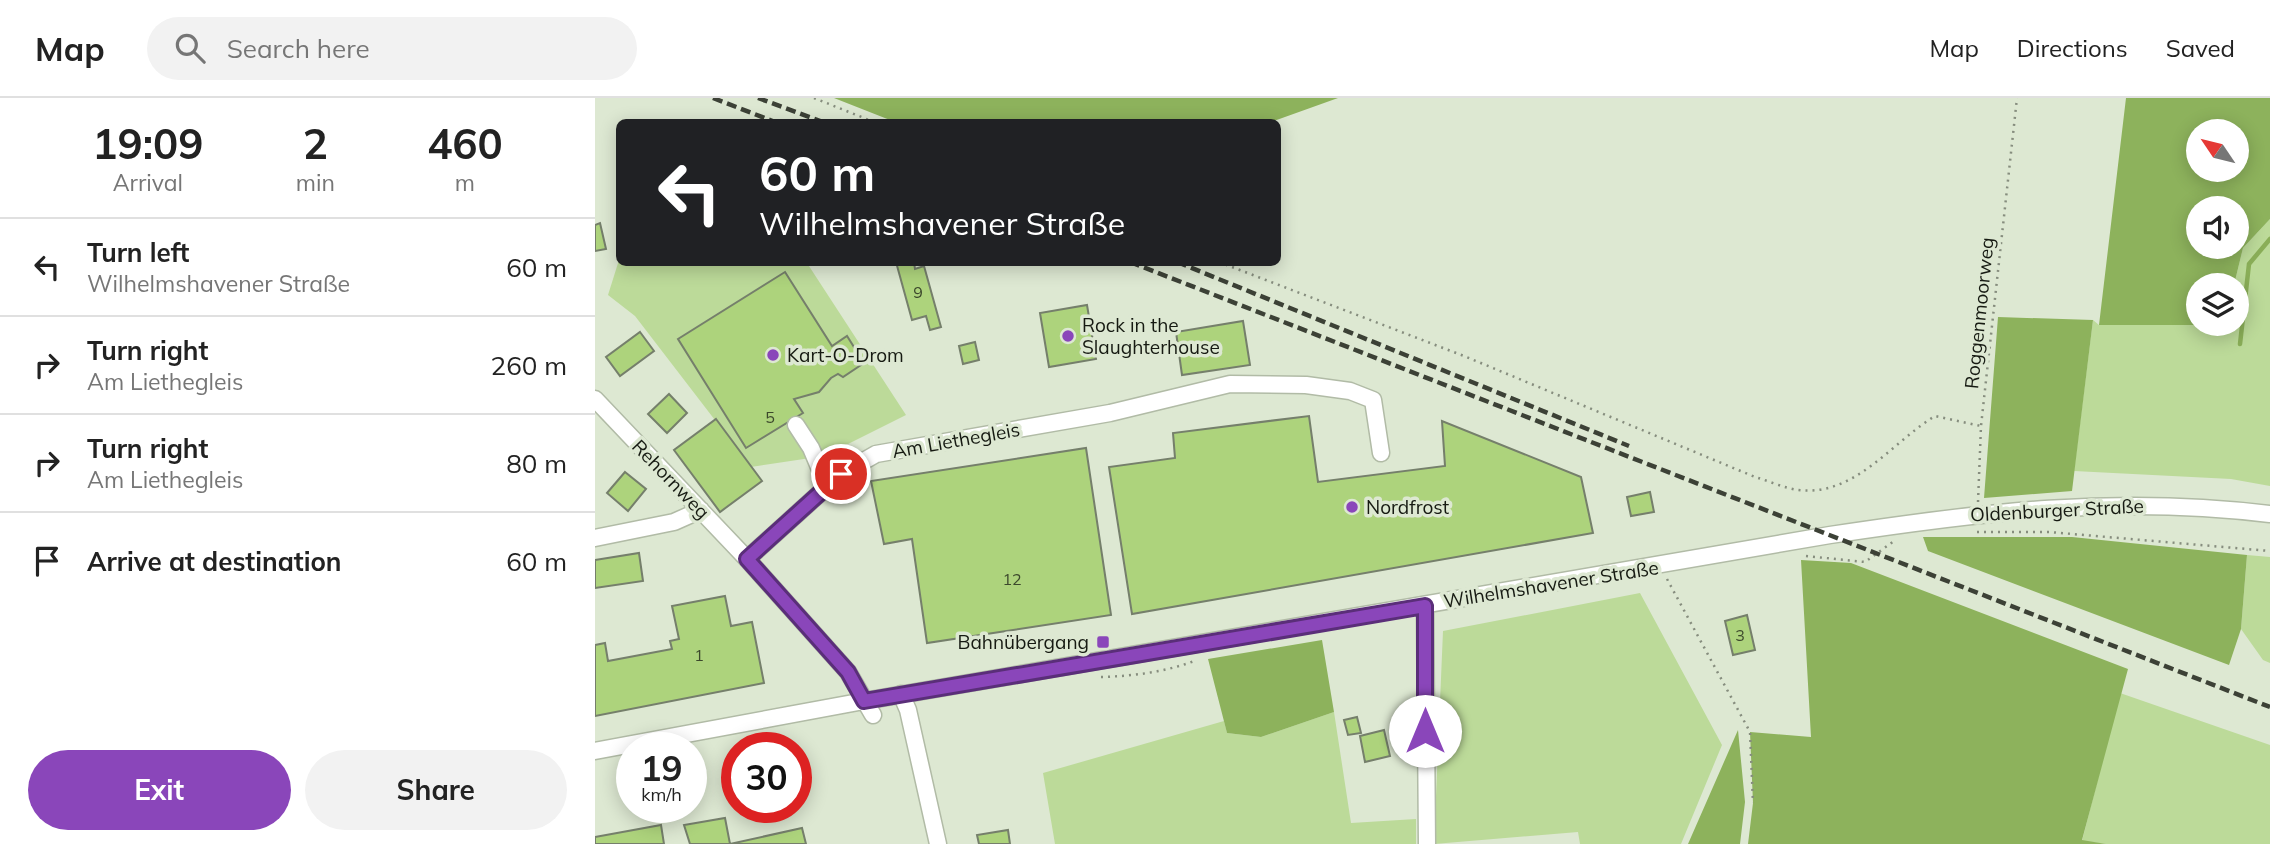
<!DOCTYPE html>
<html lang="en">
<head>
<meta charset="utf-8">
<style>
	:root { --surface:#fff; --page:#f2f2f2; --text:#222; --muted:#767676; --line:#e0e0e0; --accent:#8a46ba }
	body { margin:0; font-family:Mulish,sans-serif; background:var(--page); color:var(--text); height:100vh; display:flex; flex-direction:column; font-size:26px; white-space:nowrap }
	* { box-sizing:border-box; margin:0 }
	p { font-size:23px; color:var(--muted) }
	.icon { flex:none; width:38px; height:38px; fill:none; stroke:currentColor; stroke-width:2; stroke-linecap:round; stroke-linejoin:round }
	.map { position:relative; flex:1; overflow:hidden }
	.drawer { display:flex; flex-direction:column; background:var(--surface); width:595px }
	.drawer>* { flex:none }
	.guide { position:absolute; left:21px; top:21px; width:665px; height:147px; border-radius:10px; box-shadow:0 4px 18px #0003; background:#202124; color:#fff; overflow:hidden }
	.needle { width:46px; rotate:305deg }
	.tools { position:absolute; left:1591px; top:21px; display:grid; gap:14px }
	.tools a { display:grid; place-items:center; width:63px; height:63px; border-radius:50%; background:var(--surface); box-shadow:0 4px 18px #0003; font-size:35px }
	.speed { position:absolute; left:21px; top:634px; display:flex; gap:14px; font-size:35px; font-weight:700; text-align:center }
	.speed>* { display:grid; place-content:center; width:91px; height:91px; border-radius:50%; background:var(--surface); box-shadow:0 4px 18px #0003; line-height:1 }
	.speed small { font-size:18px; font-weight:400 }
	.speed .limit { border:10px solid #d22; background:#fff; color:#111 }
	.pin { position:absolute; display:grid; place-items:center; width:60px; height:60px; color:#fff; margin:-30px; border:4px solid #fff; border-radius:50%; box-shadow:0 2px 7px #0007 }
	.me { position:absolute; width:77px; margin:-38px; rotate:0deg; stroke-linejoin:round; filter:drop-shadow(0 0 5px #0008) }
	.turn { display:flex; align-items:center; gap:24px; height:147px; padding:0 28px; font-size:32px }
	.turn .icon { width:91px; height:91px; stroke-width:2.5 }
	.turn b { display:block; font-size:49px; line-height:60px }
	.eta { display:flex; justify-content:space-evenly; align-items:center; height:119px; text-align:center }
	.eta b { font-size:42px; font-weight:700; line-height:49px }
	.cta { display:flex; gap:14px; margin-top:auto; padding:14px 28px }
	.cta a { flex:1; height:80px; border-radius:42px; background:var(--accent); color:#fff; font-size:28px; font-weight:700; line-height:80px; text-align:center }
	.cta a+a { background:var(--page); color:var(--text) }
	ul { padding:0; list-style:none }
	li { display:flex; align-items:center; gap:21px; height:98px; padding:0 28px; border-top:2px solid var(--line) }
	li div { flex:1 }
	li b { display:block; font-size:26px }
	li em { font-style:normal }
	header { display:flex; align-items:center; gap:42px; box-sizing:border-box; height:98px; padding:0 35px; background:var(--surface); border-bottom:2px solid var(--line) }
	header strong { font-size:33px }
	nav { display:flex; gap:38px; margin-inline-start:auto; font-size:24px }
	.search { width:490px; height:63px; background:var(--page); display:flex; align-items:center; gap:18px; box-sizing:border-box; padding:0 24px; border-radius:38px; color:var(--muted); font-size:26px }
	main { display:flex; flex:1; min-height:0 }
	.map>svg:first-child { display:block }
	.green { fill:#bcda99 }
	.forest { fill:#8db25c; fill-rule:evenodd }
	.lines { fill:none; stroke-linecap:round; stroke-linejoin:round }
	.stream { stroke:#8aae58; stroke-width:4.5 }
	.building { fill:#add37c; stroke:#757f6b; stroke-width:2 }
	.minor-casing { stroke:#b1bba6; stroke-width:19 }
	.path { stroke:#868d7e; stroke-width:2.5; stroke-dasharray:2 5; stroke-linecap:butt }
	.minor { stroke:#fff; stroke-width:16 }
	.rail { stroke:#3c4136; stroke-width:4.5; stroke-dasharray:10 5; stroke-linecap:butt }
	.route-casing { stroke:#5a2e79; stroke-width:18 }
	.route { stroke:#8a46ba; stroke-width:12 }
	.poi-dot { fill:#8a46ba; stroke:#dde8d2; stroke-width:2.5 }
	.labels { text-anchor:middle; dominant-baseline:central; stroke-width:7; stroke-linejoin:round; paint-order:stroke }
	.number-label { font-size:16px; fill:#3c482c }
	.street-label { font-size:19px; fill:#161a12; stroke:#dde8d2 }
	.poi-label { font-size:19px; fill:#161a12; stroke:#dde8d2; text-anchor:start }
</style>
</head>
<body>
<header>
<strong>Map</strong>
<div class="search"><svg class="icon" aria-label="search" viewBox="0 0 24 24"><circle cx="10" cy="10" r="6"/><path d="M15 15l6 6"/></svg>Search here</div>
<nav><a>Map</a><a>Directions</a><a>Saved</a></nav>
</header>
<main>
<section class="drawer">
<div class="eta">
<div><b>19:09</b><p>Arrival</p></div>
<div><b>2</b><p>min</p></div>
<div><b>460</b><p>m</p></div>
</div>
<ul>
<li><svg class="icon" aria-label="left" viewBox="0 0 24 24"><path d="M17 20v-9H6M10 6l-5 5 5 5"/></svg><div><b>Turn left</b><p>Wilhelmshavener Straße</p></div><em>60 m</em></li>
<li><svg class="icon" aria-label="right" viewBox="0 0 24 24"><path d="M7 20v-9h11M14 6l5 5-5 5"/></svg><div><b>Turn right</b><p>Am Liethegleis</p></div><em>260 m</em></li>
<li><svg class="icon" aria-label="right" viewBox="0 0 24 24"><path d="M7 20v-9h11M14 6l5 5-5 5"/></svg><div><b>Turn right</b><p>Am Liethegleis</p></div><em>80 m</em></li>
<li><svg class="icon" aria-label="arrive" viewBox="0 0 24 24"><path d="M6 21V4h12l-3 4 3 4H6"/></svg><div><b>Arrive at destination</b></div><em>60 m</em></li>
</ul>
<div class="cta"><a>Exit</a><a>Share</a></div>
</section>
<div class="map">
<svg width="1675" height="746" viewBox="0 0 1675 746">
	<rect width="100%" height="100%" fill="#dde8d2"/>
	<path class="green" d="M1675 121V388L1636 381 1479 373 1498 222 1504 227 1642 226V187H1639L1648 150Z
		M24 162V164L212 165 311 317 229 358 156 369 40 218 13 197Z
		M1652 457 1675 459V565L1668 562 1646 531Z
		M1045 495 1127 647 1086 746H985L983 734 839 746 848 533Z
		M1525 595 1675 647V746H1511L1487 743Z
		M739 614 756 725 821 721V746H460L448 675 629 623 632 635 666 639Z"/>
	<path class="forest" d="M239 0H743L676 24H300Z
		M1531 0H1675V121L1648 150 1639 187H1603V226L1629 227H1504ZM1642 33V72H1603V33ZM1642 110V149H1603V110Z
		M1403 219 1498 222 1477 393 1389 400Z
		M1328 439H1477L1652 457 1646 531 1634 567 1333 453Z
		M1206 462 1256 465 1533 571 1487 742 1511 746H1153L1158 705 1155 634 1216 639Z
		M727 542 739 614 666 639 632 635 613 561Z
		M1143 632 1150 704 1145 746H1093Z"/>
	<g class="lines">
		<path class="stream" d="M1645 246 1654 166 1675 141"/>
	</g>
	<path class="building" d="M5 125 11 151 0 153V127Z
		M301 164H319L320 171 329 168 346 229 335 232 331 218 317 222Z
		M190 174 237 248 252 238 269 265 248 279 243 276 236 280 224 294 199 301 208 315 151 350 83 241Z
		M492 207 501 261 454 269 445 215Z
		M648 223 655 267 587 277 581 234Z
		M45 234 59 253 25 278 11 259Z
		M380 244 384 262 368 266 364 248Z
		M74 296 92 315 72 335 53 316Z
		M714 318 723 384 850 368 847 323 986 379 998 435 537 516 514 369 580 360 578 335Z
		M121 321 167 383 125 414 79 352Z
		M491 350 516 517 332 545 317 441 289 446 276 383Z
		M30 374 51 391 33 413 12 395Z
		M1055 394 1059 414 1036 418 1032 399Z
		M44 455 48 483 0 490V462Z
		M130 498 136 528 157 524 169 585 0 618V547L10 545 13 563 77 551 75 543 84 541 77 508Z
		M1152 517 1160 552 1138 557 1130 523Z
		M762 619 766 635 753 637 749 622Z
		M789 632 795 658 770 664 765 638Z
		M130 720 135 746 207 730 211 746H95L89 727Z
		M66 727 69 746H0V739Z
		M413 732 415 746H384L382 737Z"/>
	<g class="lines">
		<g class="minor-casing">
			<path id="minor" d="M0 301 152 461
				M201 327 216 350 232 388
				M0 440 79 424 106 412
				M830 507 832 746
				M306 596 313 612 343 746
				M278 617 253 574 152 461 246 376 281 356 515 315 635 286 711 287 755 293 778 302 786 355
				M0 653 269 603 1235 437C1387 414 1521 397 1675 416"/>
		</g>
		<path class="path" d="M219 0 279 24
			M624 164 869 258 1160 379C1174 383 1189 390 1203 392 1260 399 1297 344 1340 318L1386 328
			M1383 404 1386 328 1422 0
			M1382 434H1454L1675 453
			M1211 458 1270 464 1299 443
			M1072 481 1155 634 1158 705
			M506 579C539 578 571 574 602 562"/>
		<use href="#minor" class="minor"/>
		<path class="rail" d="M118 0 180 24
			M163 0 228 24
			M535 164 1675 609
			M582 164 1034 348"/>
	</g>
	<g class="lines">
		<g class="route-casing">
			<path id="route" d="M246 376 152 461 253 574 269 603 830 508V633"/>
		</g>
		<use href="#route" class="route"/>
	</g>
	<g class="poi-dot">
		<circle cx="473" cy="238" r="7"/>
		<circle cx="178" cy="257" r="7"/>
		<circle cx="757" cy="409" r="7"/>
		<rect x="501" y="537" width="14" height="14" rx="3.5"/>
	</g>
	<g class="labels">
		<g class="number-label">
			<text x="323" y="194">9</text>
			<text x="175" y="319">5</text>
			<text x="417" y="481">12</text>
			<text x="1145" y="537">3</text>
			<text x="104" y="557">1</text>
		</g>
		<g class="street-label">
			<text transform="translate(1384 215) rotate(-84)">Roggenmoorweg</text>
			<text transform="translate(361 342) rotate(-10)">Am Liethegleis</text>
			<text transform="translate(76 381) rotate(46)">Rehornweg</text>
			<text transform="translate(1462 412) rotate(-3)">Oldenburger Straße</text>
			<text transform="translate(956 486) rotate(-9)">Wilhelmshavener Straße</text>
		</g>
		<g class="poi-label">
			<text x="487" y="227">Rock in the<tspan x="487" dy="22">Slaughterhouse</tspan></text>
			<text x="192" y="257">Kart-O-Drom</text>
			<text x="771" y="409">Nordfrost</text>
			<text x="494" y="544" text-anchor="end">Bahnübergang</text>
		</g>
	</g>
</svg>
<div class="tools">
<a><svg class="needle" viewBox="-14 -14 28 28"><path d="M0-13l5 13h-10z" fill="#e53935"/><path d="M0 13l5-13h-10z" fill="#767676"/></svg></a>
<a><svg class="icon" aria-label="sound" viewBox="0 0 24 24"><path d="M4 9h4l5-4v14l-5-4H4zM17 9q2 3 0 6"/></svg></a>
<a><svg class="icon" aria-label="layers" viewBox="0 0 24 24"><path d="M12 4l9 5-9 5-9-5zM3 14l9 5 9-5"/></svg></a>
</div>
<div class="speed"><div>19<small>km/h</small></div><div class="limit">30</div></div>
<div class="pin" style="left:246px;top:376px;background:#d93025"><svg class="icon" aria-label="arrive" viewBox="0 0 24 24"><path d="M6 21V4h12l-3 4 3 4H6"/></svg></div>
<svg class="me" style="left:830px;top:633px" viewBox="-20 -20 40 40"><circle r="19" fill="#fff"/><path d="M0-13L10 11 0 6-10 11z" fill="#8a46ba"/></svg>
<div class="guide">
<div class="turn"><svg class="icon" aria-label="left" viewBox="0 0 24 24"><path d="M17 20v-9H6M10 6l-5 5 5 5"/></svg><div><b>60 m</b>Wilhelmshavener Straße</div></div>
</div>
</div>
</main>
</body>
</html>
